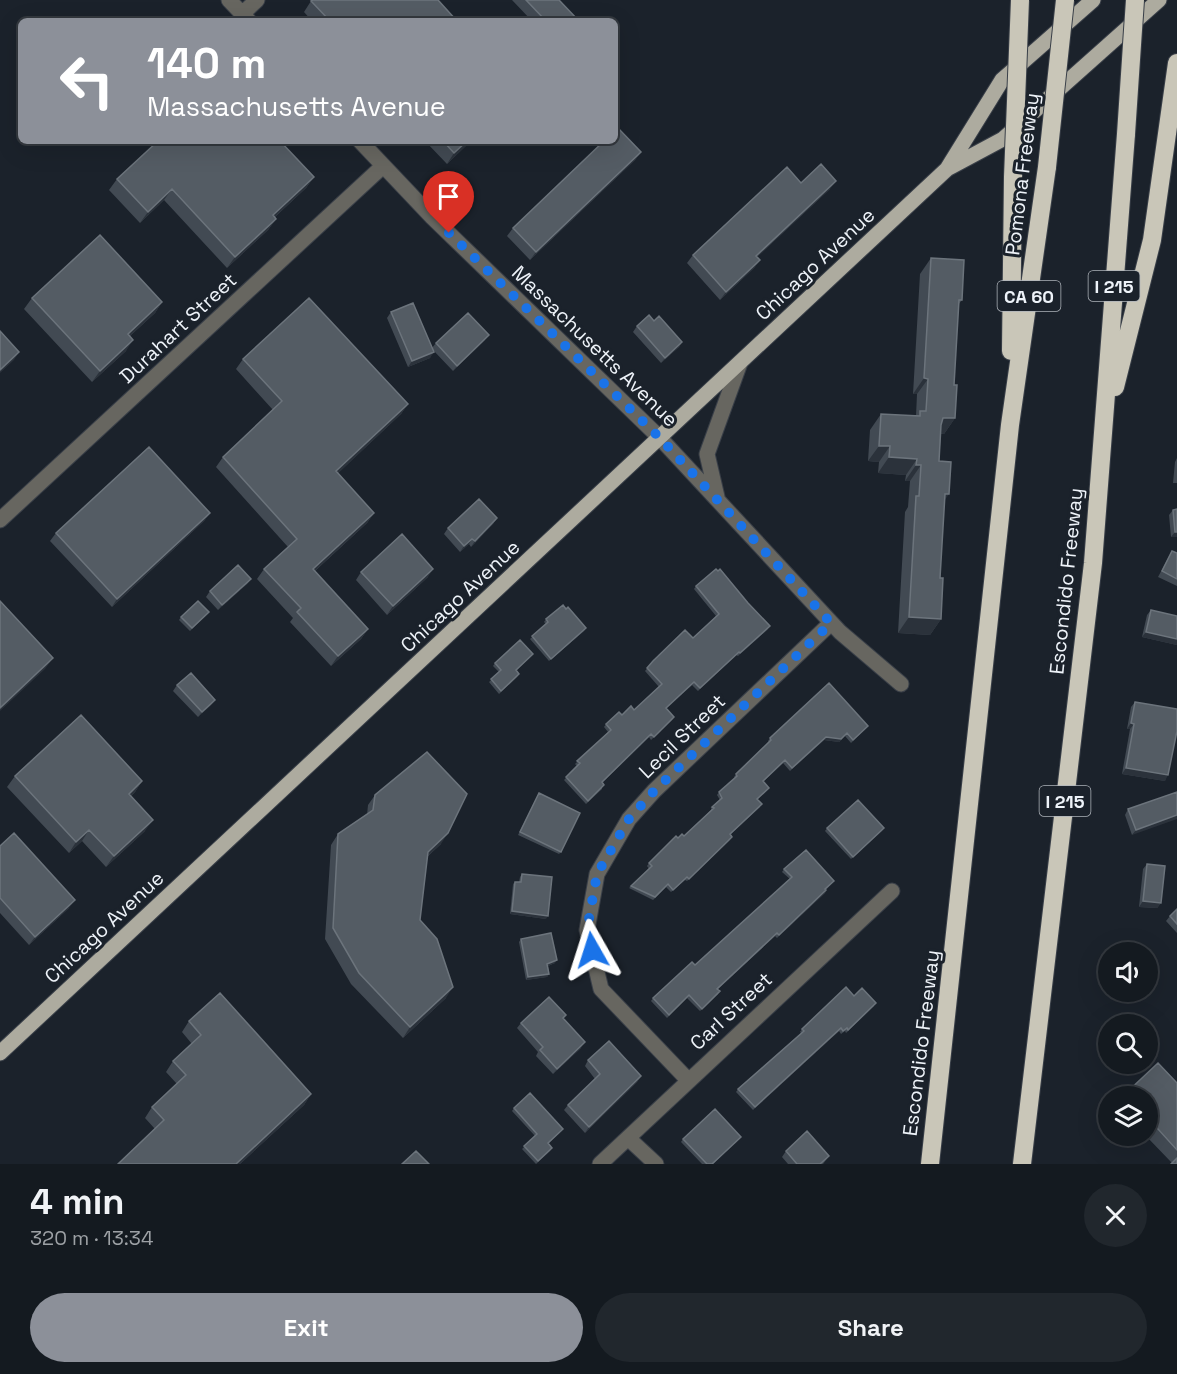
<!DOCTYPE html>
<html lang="en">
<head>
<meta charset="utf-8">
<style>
	:root { --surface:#141a20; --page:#21272d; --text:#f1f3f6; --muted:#9da1a5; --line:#33383e; --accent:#8c9099 }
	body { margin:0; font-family:"Space Grotesk",sans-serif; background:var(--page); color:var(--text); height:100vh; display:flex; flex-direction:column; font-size:22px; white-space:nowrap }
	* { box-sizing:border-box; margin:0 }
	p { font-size:20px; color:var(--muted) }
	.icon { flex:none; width:33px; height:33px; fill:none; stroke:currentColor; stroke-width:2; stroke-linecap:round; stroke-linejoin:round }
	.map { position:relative; height:1164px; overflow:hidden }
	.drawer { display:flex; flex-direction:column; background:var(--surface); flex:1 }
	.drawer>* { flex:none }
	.banner { position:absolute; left:18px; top:18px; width:600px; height:126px; border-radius:9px; box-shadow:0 6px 24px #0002,0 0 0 2px var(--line); background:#8c9099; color:#fff; overflow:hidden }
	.tools { position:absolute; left:1098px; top:942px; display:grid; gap:12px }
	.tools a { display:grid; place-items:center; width:60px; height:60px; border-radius:50%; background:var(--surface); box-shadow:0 6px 24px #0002,0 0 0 2px var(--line); font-size:30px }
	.pin { position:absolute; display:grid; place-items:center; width:51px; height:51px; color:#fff; margin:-62px -26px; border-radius:50% 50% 50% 0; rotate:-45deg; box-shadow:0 0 6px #0007 }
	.pin .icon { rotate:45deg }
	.me { position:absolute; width:66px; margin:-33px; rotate:354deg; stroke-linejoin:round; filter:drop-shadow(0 0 4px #0008) }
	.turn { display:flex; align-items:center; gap:21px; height:126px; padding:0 30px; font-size:27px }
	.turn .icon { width:78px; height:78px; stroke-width:2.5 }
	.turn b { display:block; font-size:42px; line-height:51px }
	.round { display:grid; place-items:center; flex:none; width:63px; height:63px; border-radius:32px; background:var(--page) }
	.head { display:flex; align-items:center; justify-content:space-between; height:102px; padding:0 30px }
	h1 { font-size:36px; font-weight:600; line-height:45px }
	.primary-button { display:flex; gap:12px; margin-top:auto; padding:12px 30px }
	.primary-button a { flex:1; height:69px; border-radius:36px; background:var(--accent); color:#fff; font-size:24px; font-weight:600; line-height:69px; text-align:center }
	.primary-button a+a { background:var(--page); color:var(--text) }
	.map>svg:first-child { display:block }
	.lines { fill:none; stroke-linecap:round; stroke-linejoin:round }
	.street-casing { stroke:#393f48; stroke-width:17 }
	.primary-casing { stroke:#393f48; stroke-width:17 }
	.highway-casing { stroke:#393f48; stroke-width:20 }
	.street { stroke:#676660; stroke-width:15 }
	.primary { stroke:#adab9f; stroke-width:15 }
	.highway { stroke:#c9c6b8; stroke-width:18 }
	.highway-bridge-casing { stroke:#393f48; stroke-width:20; stroke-linecap:butt }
	.highway-bridge { stroke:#c9c6b8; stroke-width:18 }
	.wall { fill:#424a53 }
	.shaded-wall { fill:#2b323b }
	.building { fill:#545c64; stroke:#6c747c; stroke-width:1.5 }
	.route { stroke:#1a73e8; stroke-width:10; stroke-dasharray:0 18 }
	.labels { text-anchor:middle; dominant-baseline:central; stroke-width:6; stroke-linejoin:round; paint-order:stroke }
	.shield { fill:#1b222b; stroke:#afb4bb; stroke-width:1.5 }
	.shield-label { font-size:18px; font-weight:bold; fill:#eef3f9 }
	.street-label { font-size:20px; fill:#eef3f9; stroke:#1b222b }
</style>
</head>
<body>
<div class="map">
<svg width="1177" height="1164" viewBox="0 0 1177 1164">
	<rect width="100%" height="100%" fill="#1b222b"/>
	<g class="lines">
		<g class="street-casing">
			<path id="street" d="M229 0 249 21
				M242 14 257 0
				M360 141 432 217 660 438 840 632 901 684
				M717 497 707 454 740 363
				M0 520 383 166
				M688 1080 601 989 587 930 597 874 629 819 654 791 831 623
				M628 1138 656 1164
				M600 1164 892 891"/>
		</g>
		<g class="primary-casing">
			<path id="primary" d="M947 169 1003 139 1159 0
				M0 1053 947 169 1002 80 1093 0"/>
		</g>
		<g class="highway-casing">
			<path id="highway" d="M1011 351 1013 177
				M1115 387 1152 240 1177 63
				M930 1164 1010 425 1047 167
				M1022 1164 1093 563 1126 134"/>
		</g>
		<use href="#street" class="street"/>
		<use href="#primary" class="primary"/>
		<use href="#highway" class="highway"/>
		<g class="highway-bridge-casing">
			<path id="highway-bridge" d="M1126 134 1135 0
				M1047 167 1065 0
				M1013 177 1020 0"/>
		</g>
		<use href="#highway-bridge" class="highway-bridge"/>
	</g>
	<path class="wall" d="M512 0H559L579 21H532Z
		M311 1 457 21H312L304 12Z
		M425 141H471L447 164Z
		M641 152 635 160 530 260 507 236 513 228Z
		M314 177 306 188 275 217 276 219 268 230 227 268 164 200 140 223 109 190 117 179Z
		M801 183 830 189 757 257 760 260 754 268 720 300 687 263 693 255Z
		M931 258 962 300 958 305 954 385 955 418 944 434H941L939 461 944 502 940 578 941 619 930 635 898 633 905 512 908 507 910 481H905L906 475 878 473 879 462 868 461 870 430 881 414 916 416 917 394H913L920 274Z
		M32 298 162 302 155 313 130 336 126 351 92 382 24 309Z
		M391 312 432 348 436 343 485 340 453 371 433 350 430 358 408 367 387 318Z
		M654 321 682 342 679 347 661 363 633 332 637 326Z
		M243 359 408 404 401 414 338 473 374 513 367 523 315 571 368 629 361 639 331 666 290 622 293 618 257 579 264 569 288 547 216 467 223 457 273 410 236 369Z
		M1177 458V483H1173L1175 462Z
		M1177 509V537H1171L1169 515 1173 510Z
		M210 513 204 521 112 607 50 541 56 533Z
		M497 518 493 524 471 547 469 544 460 552 444 534 448 528Z
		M1172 551 1177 553V586L1158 577Z
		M361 572 428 577 387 615 356 580Z
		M251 579 247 584 218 610 206 597 210 591Z
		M696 586 768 629 738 656 736 655 698 691 692 685 666 708 674 717 672 720 651 740 649 737 602 783V789L586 804 564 780 577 766 575 764 608 732 604 727 606 724 622 715 634 710 659 687 645 671 653 661 693 638 716 616 694 589Z
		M1151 610 1177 616V645L1142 637 1147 615Z
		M209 612 190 631 179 620 181 617Z
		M546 619 586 628 584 631 549 661 530 639 546 624 544 622Z
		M533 654 516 671 519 674 517 677 499 694 489 682 499 672 493 666 495 663Z
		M177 685 215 700 211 705 198 717 173 691Z
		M1135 702 1176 737 1165 781 1122 774 1130 729H1127L1131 707Z
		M868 726 851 743 845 736 839 742 824 740 790 771 783 763 764 781 767 790 758 799 760 807 730 835V840L687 881 685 880 671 892 666 887 653 900 629 888 649 869 647 866 649 863 678 838 684 836 711 810V809L712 807 720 800 717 795 719 792 735 778 734 777 736 774 769 742 768 741 770 738Z
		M15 776 142 781 135 792 131 796 145 831 106 867 82 841 69 853 7 787Z
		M1177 792 1132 835 1125 815 1128 809Z
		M539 793 561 852 559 854 518 835Z
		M375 795 441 844 427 857 420 920 446 998 403 1038 351 984 325 939 331 845 338 834 367 815 368 805Z
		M827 828H884L851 859 825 831Z
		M0 846 69 908 29 945 0 913Z
		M1147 864 1161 903 1157 908 1139 907 1143 869Z
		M784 869 834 881 826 890 825 893 777 938 775 936 718 989V994L700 1011 687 998 667 1018 651 1001 653 998 695 965 790 879 782 872Z
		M522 874 546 919 510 914 513 884 515 882H519L520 877Z
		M1177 909V933L1166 921 1170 916Z
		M521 939 555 963 548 966 549 974 547 977 526 980 519 942Z
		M854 996 874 1006 846 1033 845 1031 841 1034 839 1031 753 1110 736 1092 738 1089 801 1033 800 1032 802 1029Z
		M564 1019 581 1048 553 1074 536 1056 538 1052 517 1028 521 1023Z
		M189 1021 311 1094 304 1105 240 1164H118L155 1129 145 1118 152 1107 177 1084 166 1072 173 1061 192 1044 182 1032Z
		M588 1060 641 1076 637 1082 585 1133 564 1110 568 1105 595 1079 585 1066Z
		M1177 1083V1164L1172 1163 1146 1136H1148V1096H1123L1125 1094Z
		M514 1108 563 1129 548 1144 552 1148 550 1151 536 1164 522 1149 535 1136 512 1111Z
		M741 1137 713 1164H702L681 1142 683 1139Z
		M786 1151 829 1156 823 1164H788L782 1157Z"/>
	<path class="shaded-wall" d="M467 141H471L447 164 454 153Z
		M641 152 635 160 530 260 536 252Z
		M314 177 306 188 265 226 273 215Z
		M836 181 830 189 750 264 756 256Z
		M172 189 164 200 140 223 148 212Z
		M276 219 268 230 227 268 235 257Z
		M760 260 754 268 720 300 726 292Z
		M162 302 155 313 120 345 128 334Z
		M489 335 485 340 453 371 457 366Z
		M133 340 126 351 92 382 100 371Z
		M682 342 679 347 661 363 665 358Z
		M19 352 14 360 0 373V370Z
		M434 352 430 358 408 367 412 361Z
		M924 378 928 379 917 394H913Z
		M408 404 401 414 329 482 336 471Z
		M943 418H955L944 434 931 433Z
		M879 446H890L879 462 868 461Z
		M889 457 917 459 906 475 878 473Z
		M916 465H921L910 481H905Z
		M945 494H949L938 510Z
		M210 513 204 521 112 607 117 599Z
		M374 513 367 523 306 579 313 569Z
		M497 518 493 524 471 547 475 541Z
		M1175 532H1177V537H1171Z
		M472 539 469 544 460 552 464 546Z
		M433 569 428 577 387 615 393 606Z
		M251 579 247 584 218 610 222 605Z
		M909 617 941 619 930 635 898 633Z
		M770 626 768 629 738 656 740 653Z
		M586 628 584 631 549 661 551 659Z
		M368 629 361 639 331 666 338 656Z
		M1146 632 1177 639V645L1142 637Z
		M739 652 736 655 698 691 700 688Z
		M53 658 45 669 0 711V708Z
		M694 682 692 685 664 711 666 708Z
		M215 700 211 705 198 717 202 712Z
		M1131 723 1134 724 1130 729H1127Z
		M847 733 839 742 824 740 790 771 826 737Z
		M651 734 649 737 599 785 602 782Z
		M1126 768 1168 775 1165 781 1122 774Z
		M142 781 135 792 121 804 129 794Z
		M1177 815V819L1132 835 1136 830Z
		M153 820 145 831 106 867 114 856Z
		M884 828 882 831 851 859 853 857Z
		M89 830 82 841 69 853 76 842Z
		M448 833 441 844 420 863 428 852Z
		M732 837 730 840 687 881 689 879Z
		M826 890 825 893 777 938 779 935Z
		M75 900 69 908 29 945 35 937Z
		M1143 901 1161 903 1157 908 1139 907Z
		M512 911 548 916 546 919 510 914Z
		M777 933 775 936 715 991 717 989Z
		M557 960 555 963 545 967 547 964Z
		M549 974 547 977 526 980 528 977Z
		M453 987 446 998 403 1038 410 1027Z
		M841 1028 839 1031 753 1110 755 1107Z
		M585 1042 581 1048 553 1074 557 1069Z
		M641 1076 637 1082 585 1133 589 1127Z
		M311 1094 304 1105 240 1164H236Z"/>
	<path class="building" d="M313 0H438L457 21H330L311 1Z
		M526 0H559L579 21H546Z
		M615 58 618 62 615 65Z
		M618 128 641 152 536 252 513 228 604 141H615V131Z
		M158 141H280L314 177 273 215 276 219 235 257 172 189 148 212 117 179Z
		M443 141H467L454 153Z
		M821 164 836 181 756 256 760 260 726 292 693 255 787 167 801 183Z
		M100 235 162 302 128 334 133 340 100 371 32 298Z
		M931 258 964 260 962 300H959L954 385H957L955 418H943L941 425 939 461 951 462 949 494H945L940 578H943L941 619 909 617 916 496H919L921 465H916L917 459 889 457 890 446H879L881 414 920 416V411H926L928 379 924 378Z
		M309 298 408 404 336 471 374 513 313 569 368 629 338 656 297 612 301 608 264 569 297 539 223 457 282 401 243 359Z
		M413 303 434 352 412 361 391 312Z
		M468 313 489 335 457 366 436 343Z
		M649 315 654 321 659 316 682 342 665 358 637 326Z
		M0 331 19 352 0 370Z
		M149 447 210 513 117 599 56 533Z
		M479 499 497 518 475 541 472 539 464 546 448 528Z
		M1177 509V532H1175L1173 510Z
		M402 534 433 569 393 606 361 572Z
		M1172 551 1177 553V579L1162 571Z
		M238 565 251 579 222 605 210 591Z
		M716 569 718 571 720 569 748 603 770 626 740 653 739 652 700 688 694 682 666 708 674 717 654 737 651 734 602 782 604 785 588 801 566 777 580 763 577 761 611 730 606 724 619 712 622 715 631 706 634 710 662 684 647 668 653 661 685 630 693 638 719 614 696 586Z
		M0 601 53 658 0 708Z
		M198 601 209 612 192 628 181 617Z
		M563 605 566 609 568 607 586 628 551 659 532 636 548 622 546 619Z
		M1151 610 1177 616V639L1146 632Z
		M520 640 533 654 516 670 519 674 501 691 491 679 501 670 495 663Z
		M191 673 215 700 202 712 177 685Z
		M829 683 868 726 853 740 847 733 841 739 826 737 792 768 785 760 763 781 769 788 757 799 762 804 730 834 732 837 689 879 687 877 673 890 668 884 655 897 631 886 652 866 649 863 676 836 678 838 682 834 684 836 714 808 712 807 722 798 719 792 737 776 736 774 771 740 770 738Z
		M1135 702 1177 709V731L1168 775 1126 768 1134 724 1131 723Z
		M81 715 142 781 129 794 153 820 114 856 89 830 76 842 15 776Z
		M427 752 467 794 448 833 428 852 420 920 437 939 453 987 410 1027 359 973 333 928 338 834 373 810 375 795Z
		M1177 792V815L1136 830 1128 809Z
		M539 793 580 813 561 852 520 832Z
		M858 800 884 828 853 857 827 828Z
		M14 833 75 900 35 937 0 898V846Z
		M806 850 834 881 825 889 826 890 779 935 777 933 717 989 720 991 702 1009 689 995 669 1015 653 998 692 962 695 965 792 877 784 869Z
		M1147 864 1165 866 1161 903 1143 901Z
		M522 874 552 877 548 916 512 911 515 882H521Z
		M1177 909V924L1170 916Z
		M551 933 557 960 547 964 549 974 528 977 521 939Z
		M846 987 854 996 862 988 876 1003 848 1030 847 1028 843 1031 841 1028 755 1107 738 1089 804 1031 802 1029Z
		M220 993 311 1094 236 1164H118L164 1120 152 1107 186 1075 173 1061 201 1035 189 1021Z
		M549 997 566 1015 563 1018 585 1042 557 1069 540 1050 543 1047 521 1023Z
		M609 1041 641 1076 589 1127 568 1105 600 1074 588 1060Z
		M1158 1063 1177 1083V1150L1148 1118V1096H1127L1125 1094Z
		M530 1093 563 1129 548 1143 552 1148 538 1161 524 1146 537 1134 514 1108Z
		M715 1109 741 1137 712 1164H707L683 1139Z
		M807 1131 829 1156 820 1164H797L786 1151Z
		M416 1151 429 1164H402Z
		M1177 1158V1164H1171Z"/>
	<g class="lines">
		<path class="route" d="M449 233 660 438 831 623 654 791 629 819 597 874 587 930 592 950"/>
	</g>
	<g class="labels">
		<g class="shield">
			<rect x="1088.5" y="271" width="51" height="30" rx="4.5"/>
			<rect x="997.5" y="281" width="63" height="30" rx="4.5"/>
			<rect x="1039.5" y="786" width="51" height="30" rx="4.5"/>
		</g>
		<g class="shield-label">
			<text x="1114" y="286">I 215</text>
			<text x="1029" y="296">CA 60</text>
			<text x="1065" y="801">I 215</text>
		</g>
		<g class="street-label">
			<text transform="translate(1022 174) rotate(-83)">Pomona Freeway</text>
			<text transform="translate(815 264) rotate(-43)">Chicago Avenue</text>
			<text transform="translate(178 328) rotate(-43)">Durahart Street</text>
			<text transform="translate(595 346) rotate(44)">Massachusetts Avenue</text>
			<text transform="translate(1066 581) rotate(-84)">Escondido Freeway</text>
			<text transform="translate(460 596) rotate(-43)">Chicago Avenue</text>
			<text transform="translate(682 736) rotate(-44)">Lecil Street</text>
			<text transform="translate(104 927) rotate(-43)">Chicago Avenue</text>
			<text transform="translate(731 1011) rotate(-43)">Carl Street</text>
			<text transform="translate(921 1043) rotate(-83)">Escondido Freeway</text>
		</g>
	</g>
</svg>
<div class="tools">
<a><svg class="icon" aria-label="sound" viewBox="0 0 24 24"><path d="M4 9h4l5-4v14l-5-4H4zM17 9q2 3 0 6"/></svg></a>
<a><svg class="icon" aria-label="search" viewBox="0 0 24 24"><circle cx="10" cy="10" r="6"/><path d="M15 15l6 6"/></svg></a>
<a><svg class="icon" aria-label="layers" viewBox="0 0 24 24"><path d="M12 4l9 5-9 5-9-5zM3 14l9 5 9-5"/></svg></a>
</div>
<div class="pin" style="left:449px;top:233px;background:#d93025"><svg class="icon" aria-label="arrive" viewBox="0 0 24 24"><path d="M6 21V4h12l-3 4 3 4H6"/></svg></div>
<svg class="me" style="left:592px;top:950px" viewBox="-20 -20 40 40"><path d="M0-17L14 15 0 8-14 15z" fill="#1a73e8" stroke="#fff" stroke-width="4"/></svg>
<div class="banner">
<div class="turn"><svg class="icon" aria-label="left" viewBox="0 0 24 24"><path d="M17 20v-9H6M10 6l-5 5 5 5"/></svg><div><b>140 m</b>Massachusetts Avenue</div></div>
</div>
</div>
<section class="drawer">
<div class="head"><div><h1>4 min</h1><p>320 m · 13:34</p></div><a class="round"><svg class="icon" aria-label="close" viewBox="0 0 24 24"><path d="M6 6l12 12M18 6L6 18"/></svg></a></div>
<div class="primary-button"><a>Exit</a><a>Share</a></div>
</section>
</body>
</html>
